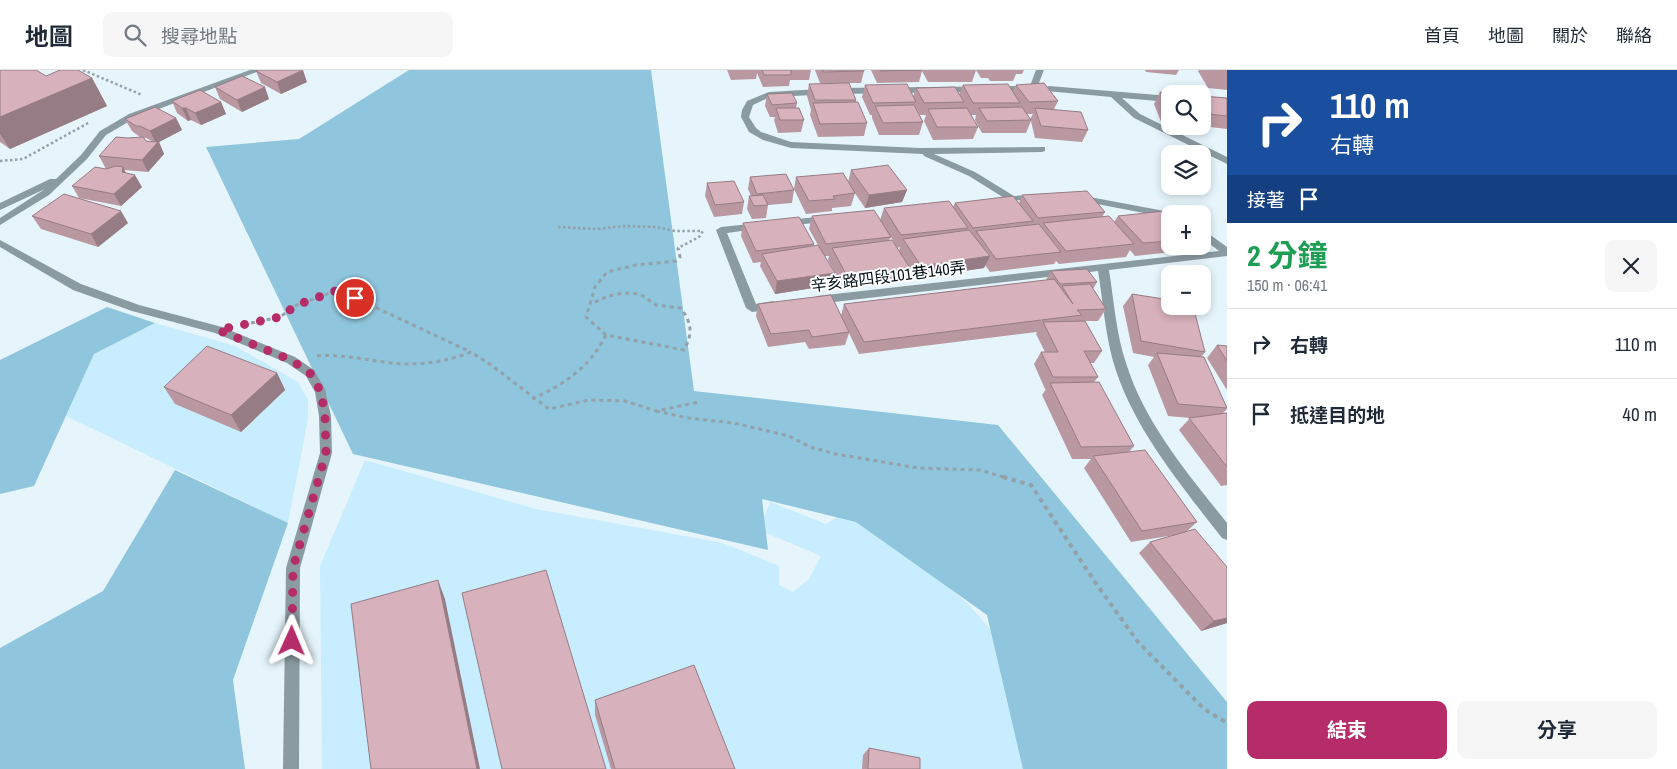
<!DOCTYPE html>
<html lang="zh-TW">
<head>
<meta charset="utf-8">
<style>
	:root { --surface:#fff; --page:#f6f6f7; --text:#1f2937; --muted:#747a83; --line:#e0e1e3; --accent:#b52c69 }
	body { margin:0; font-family:"Archivo Narrow","Noto Sans TC",sans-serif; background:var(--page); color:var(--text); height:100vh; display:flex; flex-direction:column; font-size:19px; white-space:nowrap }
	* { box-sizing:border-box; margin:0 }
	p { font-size:16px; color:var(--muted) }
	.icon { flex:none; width:28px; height:28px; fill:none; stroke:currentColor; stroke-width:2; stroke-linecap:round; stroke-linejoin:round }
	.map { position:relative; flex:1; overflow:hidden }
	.drawer { display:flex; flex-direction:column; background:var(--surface); width:450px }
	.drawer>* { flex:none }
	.banner { background:#1a4fa0; color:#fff; overflow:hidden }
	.buttons { position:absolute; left:1161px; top:15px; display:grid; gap:10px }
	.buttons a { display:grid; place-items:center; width:50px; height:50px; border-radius:10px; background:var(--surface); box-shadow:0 2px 8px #0003; font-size:25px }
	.pin { position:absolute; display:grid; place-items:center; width:42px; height:42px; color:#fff; margin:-21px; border:2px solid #fff; border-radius:50%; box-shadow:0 1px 5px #0007 }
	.me { position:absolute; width:55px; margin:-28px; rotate:1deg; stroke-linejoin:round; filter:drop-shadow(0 0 4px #0008) }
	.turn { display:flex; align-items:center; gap:18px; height:105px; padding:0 20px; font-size:22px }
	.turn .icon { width:65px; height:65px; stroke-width:2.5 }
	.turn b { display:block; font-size:35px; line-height:42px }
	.then { display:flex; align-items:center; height:48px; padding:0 20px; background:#0003; gap:10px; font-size:19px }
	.round { display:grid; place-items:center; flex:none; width:52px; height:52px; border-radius:10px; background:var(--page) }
	.summary { display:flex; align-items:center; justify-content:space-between; height:85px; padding:0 20px }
	h1 { font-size:30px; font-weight:700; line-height:38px; color:#1e9e55 }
	.primary-button { display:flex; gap:10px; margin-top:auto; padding:10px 20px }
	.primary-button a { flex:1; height:58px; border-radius:10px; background:var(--accent); color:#fff; font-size:20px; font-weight:700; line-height:58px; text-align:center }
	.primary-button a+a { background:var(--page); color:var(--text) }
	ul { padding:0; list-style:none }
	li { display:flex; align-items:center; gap:15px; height:70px; padding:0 20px; border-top:1px solid var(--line) }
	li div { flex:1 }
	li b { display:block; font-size:19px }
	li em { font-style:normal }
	header { display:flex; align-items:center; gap:30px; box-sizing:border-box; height:70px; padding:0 25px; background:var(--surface); border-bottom:1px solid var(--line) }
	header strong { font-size:24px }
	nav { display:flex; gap:28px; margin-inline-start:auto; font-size:18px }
	.search { width:350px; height:45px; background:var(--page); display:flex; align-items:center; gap:12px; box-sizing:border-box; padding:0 18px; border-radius:10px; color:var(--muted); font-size:19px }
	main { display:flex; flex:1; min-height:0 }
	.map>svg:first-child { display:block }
	.built { fill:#c8edfe }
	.forest { fill:#8fc5dd }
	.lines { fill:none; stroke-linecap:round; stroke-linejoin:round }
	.path-far2 { stroke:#93a1a8; stroke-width:2.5; stroke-dasharray:2.5 2.5; stroke-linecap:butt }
	.path-far1 { stroke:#93a1a8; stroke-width:3; stroke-dasharray:4 4; stroke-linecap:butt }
	.path { stroke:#93a1a8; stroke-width:4; stroke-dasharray:4.5 4.5; stroke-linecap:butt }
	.service { fill:#8b9ba2; fill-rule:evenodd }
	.minor { fill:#8b9ba2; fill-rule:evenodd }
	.wall { fill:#b998a2; fill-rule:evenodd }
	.shaded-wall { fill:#967c84 }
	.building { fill:#d7b1bc; stroke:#967c84 }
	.route { stroke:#b52c69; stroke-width:9; stroke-dasharray:0 16.2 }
	.labels { text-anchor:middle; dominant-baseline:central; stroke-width:4; stroke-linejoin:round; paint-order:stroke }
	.street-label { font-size:16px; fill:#041016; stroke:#fff }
</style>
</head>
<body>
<header>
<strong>地圖</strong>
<div class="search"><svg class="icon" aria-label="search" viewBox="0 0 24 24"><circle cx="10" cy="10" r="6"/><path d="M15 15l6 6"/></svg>搜尋地點</div>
<nav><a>首頁</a><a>地圖</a><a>關於</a><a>聯絡</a></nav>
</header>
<main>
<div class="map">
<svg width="1227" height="699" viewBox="0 0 1227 699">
	<rect width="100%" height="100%" fill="#e6f5fc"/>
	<path class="built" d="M155 253 235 276 298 312 308 330V349L288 453 66 346 94 284Z
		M365 390 536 439 723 473 779 496V515L793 522 809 509 821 486 759 460 770 432 826 454 840 445 873 459 940 509 970 536 1017 590 1063 699H322L320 496Z"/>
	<path class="forest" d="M409 0H651L694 321 998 355 1227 632V699H1023L987 545 856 452 762 429 768 480 353 384 206 77 299 69Z
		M107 237 155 253 94 284 34 416 0 424V290Z
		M175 400 288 453 233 610 245 699H0V578L103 521Z"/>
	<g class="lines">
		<path class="path-far2" d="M83 0 142 25
			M0 91 23 89 90 52
			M558 157 597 159 625 156 656 157 675 161H701
			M678 180V178L699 167 703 161"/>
		<path class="path-far1" d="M251 253 280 247 297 235 338 220 471 282
			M606 265 586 247 595 217 607 202 636 195 676 191 680 187 678 178
			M317 286C342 284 366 290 391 293 419 296 445 292 471 282L491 295 549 339 589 330 625 331 656 341 699 332
			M532 329C565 314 589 298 606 265L684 280C693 263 692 254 681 238L656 235 640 224 624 223 608 226 591 234
			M656 341 688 348 734 353 789 366 810 377 836 384 918 398 980 400 1007 408"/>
		<path class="path" d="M1003 407 1031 415 1095 512 1138 572 1204 639 1227 653"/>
		<path class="service" d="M250 0H262L135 48 106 65 87 89 49 125 0 155V148L45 119 0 140V133L50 109H56L81 85 100 61 129 44Z
			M1036 0H1044L1037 18 1033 21 837 24 770 27 753 35 749 47 756 58 761 62 791 72 920 78 1045 77V81L1042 82 934 84 975 102 1014 126 1040 124V128L1037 129 1009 131 969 106 924 86 923 84 791 78 763 70 749 62 741 47 742 40 747 31 769 22 837 18 1030 16Z
			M1049 16 1170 26V32L1122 28 1140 44 1227 87V94L1134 48 1111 27 1046 21V17Z
			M1079 125 1170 142 1174 144H1170V148L1076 130 1074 128Z
			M827 146 832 149 831 151 787 156 782 153 787 150Z
			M759 153 763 154V158L727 163 756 234 773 231 779 235 773 239 752 242 746 238 716 160 721 157Z
			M1202 159 1227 177V186L1109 200C1114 231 1116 263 1126 293 1145 354 1189 405 1227 453V470L1222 468C1181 415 1132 357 1113 291 1105 262 1103 231 1098 201L817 234 811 230 817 226 1219 181 1202 168Z"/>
		<path class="minor" d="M0 170 81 214 139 235 222 257 295 287 314 300 325 319 331 346 332 383 300 498 299 699H283L286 498 320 383 319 346 315 322 306 306 287 293 215 263 132 241 73 220 0 177Z"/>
	</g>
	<path class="wall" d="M727 0H811L809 10H790L789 16 763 17 757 3 756 9 731 10Z
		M815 0H864V1L861 13H820Z
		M871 0H1024L1022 4H1016L1013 11H990L988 8H981L976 0 972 12H928L922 1 919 12 877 13Z
		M1145 0H1179L1176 5 1146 2Z
		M1199 0H1227V20L1208 18 1198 1Z
		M256 1 307 12 281 24 261 13Z
		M46 6 92 8 107 36 10 79 0 72V47Z
		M809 14 856 30V32L867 53 864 66 818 67 810 45 811 40 807 26Z
		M865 15 913 27 916 18 959 25 963 15 1013 22 1016 15 1058 31 1054 39 1088 60 1082 72 1035 68 1031 51 1026 63H982L975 50 976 45H971L978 57 973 69 933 70 924 51 926 45H920L915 35 923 52 919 65H879L872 48V45H870L862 27ZM1027 44H1033L1030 49Z
		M215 17 269 29 242 42 220 29Z
		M1160 22 1170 24V54H1162L1154 34Z
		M767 24 797 33 796 38 804 50 801 62 778 63 774 50 775 47H770L765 36Z
		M1202 26 1227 28V59L1201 56H1202Z
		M172 31 221 32 226 44 201 55 191 50 188 51 177 43Z
		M176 48 182 60 159 72 164 84 148 102 124 100 126 103 142 117 121 136 79 128 72 116 106 99 99 86 128 68 140 67 132 61 125 49ZM144 68H146L152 71H146Z
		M851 100 907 120 902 132 865 138 850 116 855 123 851 136 832 138V141L806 144 794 119 796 107 848 112Z
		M750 107 794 120 792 133 768 135 766 148 752 149 747 139 749 126H751L748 119Z
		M707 113 744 132 742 144 714 147 705 126Z
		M1022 125 1105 142 1102 147 1114 152 1118 146 1170 144V176H1202V159L1210 167 1201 179 1135 186 1130 180 1126 187 1059 194 1056 191 1054 194 990 202 985 195 984 198 916 208 910 198 905 210 844 218 828 190 829 186H825L832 215 775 224 760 196 761 192 753 193 741 166 743 153 814 174 813 176 818 175 809 159 812 146 880 150 884 138 953 137 955 133H1019ZM891 167 897 178 900 177 899 181 889 170Z
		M32 146 128 153 98 177 41 159Z
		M1051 201 1097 212 1093 219 1106 239 1098 251H1085L1102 281 1094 293H1090L1098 307 1094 312 1134 376 1129 382 1197 452 1187 461 1227 553 1201 561 1139 483 1150 472 1175 465 1131 472 1084 398 1091 389H1072L1042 325 1046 319H1045L1034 294 1041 282H1045L1036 264 1037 262 859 284 849 263 845 275 809 279 805 272 768 277 756 246 758 234 841 246 844 234 1046 210Z
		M1132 224 1205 282 1201 287 1227 337V339L1222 344 1227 343V415L1221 416 1179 360 1190 348 1168 346 1148 295 1154 287 1133 283 1123 236Z
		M1217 275 1227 276V320L1207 288Z
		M277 303 285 320 241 362 175 334 164 317Z
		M595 630 735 699H611L595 645Z
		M869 678 920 699H862L863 685Z"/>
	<path class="shaded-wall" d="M303 0 307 12 281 24 277 12Z
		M92 8 107 36 10 79 0 64V47Z
		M265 17 269 29 242 42 237 30Z
		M221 32 226 44 201 55 195 43Z
		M182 38H186L191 50 188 51Z
		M176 48 182 60 159 72 164 84 148 102 142 90 156 74 150 61Z
		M123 97 129 109 135 105 142 117 121 136 114 124 122 102Z
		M907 120 902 132 865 138 869 125Z
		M121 141 128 153 98 177 91 164Z
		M990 186 984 198 916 208 921 196Z
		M835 203 832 215 775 224 777 211Z
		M277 303 285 320 241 362 231 345Z
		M438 510 445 529 480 699H477Z
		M1227 548V553L1201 561 1214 551Z"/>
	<path class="building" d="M0 0H36L46 6 60 0H78L92 8 0 47Z
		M259 0H303L277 12 256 1Z
		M762 0H791V5H764Z
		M822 0H864V1L823 2Z
		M880 0H922L880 1Z
		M242 6 265 17 237 30 215 17Z
		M849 13 856 30H815L809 14Z
		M1044 13 1058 31 1029 32 1016 15Z
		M907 14 916 32 873 33 865 15Z
		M1008 14 1020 33H973L963 15Z
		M955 17 964 32 924 33 916 18Z
		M200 20 221 32 195 43 186 38H182L172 31Z
		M1160 22 1178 24H1170V42H1169Z
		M792 23 797 33 772 35 767 24Z
		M1202 26 1227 28V46L1208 44 1202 33Z
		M858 32 867 53 820 54 813 33Z
		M914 35 923 52 883 53 875 36Z
		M155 37 176 48 150 61 140 56H136L125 49Z
		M1022 37 1031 50 987 51 979 38Z
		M776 38H799L804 50H780Z
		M967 38 978 57H937L928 39Z
		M1035 38 1081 42 1088 60 1041 56Z
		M116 67 128 68 143 67 146 71 158 72 142 90 99 86Z
		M888 95 907 120 869 125 851 100Z
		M116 96 123 97 122 102 135 105 114 124 72 116 95 97 106 99Z
		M843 103 855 123 833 126 835 129 809 131 796 107Z
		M786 104 794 120 757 124 750 107Z
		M734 111 744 132 715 135 707 113Z
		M1087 121 1105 142 1038 148 1022 125Z
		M64 124 121 141 91 164 32 146Z
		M763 125 768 135 754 136 749 126Z
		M1013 126 1033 151 973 158 955 133Z
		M949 131 968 158 901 165 884 138Z
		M1183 139 1187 144H1170V171L1143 173 1118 146Z
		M874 140 891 167 826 174 812 146Z
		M1109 146 1134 174 1066 181 1043 153Z
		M799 147 814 174 756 181 743 153Z
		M1039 154 1061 182 996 189 976 161Z
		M1202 159 1210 167H1202Z
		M969 160 990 186 921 196 903 169Z
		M892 170 910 198 847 206 832 178Z
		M818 175 835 203 777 211 762 184Z
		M1087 199 1097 212 1060 214 1051 201Z
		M1054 209 1073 234 1062 216 1090 214 1106 239 1077 240 1082 245 864 272 844 234Z
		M1132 224 1170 230V236H1193L1205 282 1141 271Z
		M831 225 849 262 812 267 809 260 771 264 758 234Z
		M1085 251 1102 281H1084L1098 307H1053L1041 282H1058L1043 252Z
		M1217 275 1227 276V291Z
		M207 276 277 303 231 345 164 317Z
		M1157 283 1204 287 1227 338 1178 334Z
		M1099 312 1134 376 1081 377 1050 313Z
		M1227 343V397L1189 348Z
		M1145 380 1197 452 1142 461 1093 386Z
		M1195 459 1227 497V548L1214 551 1150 472Z
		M546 500 606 699H502L462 523Z
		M438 510 477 699H371L351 534Z
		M694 595 735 699H615L595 630Z
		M869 678 920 688V699H868Z"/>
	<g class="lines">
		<path class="route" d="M292 571 293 498 326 383 325 346 321 322 310 303 291 290 218 260 280 247 297 235 338 220 355 228"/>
	</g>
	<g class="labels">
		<g class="street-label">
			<text transform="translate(888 206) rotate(-7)">辛亥路四段101巷140弄</text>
		</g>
	</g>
</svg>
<div class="buttons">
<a><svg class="icon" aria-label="search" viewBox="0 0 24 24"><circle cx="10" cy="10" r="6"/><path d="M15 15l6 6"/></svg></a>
<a><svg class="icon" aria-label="layers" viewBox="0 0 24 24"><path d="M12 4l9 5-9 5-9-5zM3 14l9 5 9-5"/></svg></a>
<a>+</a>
<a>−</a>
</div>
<div class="pin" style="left:355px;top:228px;background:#d93025"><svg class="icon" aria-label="arrive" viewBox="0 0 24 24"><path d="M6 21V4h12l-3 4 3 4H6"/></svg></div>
<svg class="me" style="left:292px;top:571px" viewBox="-20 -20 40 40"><path d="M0-17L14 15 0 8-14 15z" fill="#b52c69" stroke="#fff" stroke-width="4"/></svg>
</div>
<section class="drawer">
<div class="banner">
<div class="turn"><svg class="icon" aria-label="right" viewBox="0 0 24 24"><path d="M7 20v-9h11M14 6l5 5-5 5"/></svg><div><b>110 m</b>右轉</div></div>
<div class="then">接著<svg class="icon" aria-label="arrive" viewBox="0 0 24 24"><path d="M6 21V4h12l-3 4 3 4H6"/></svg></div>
</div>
<div class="summary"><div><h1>2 分鐘</h1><p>150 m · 06:41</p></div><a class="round"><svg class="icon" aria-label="close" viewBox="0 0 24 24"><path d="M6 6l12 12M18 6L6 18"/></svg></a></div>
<ul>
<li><svg class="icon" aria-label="right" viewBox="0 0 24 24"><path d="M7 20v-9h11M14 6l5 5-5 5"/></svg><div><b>右轉</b></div><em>110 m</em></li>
<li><svg class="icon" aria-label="arrive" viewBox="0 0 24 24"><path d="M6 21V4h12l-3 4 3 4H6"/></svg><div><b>抵達目的地</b></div><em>40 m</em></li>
</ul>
<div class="primary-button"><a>結束</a><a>分享</a></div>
</section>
</main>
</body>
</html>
